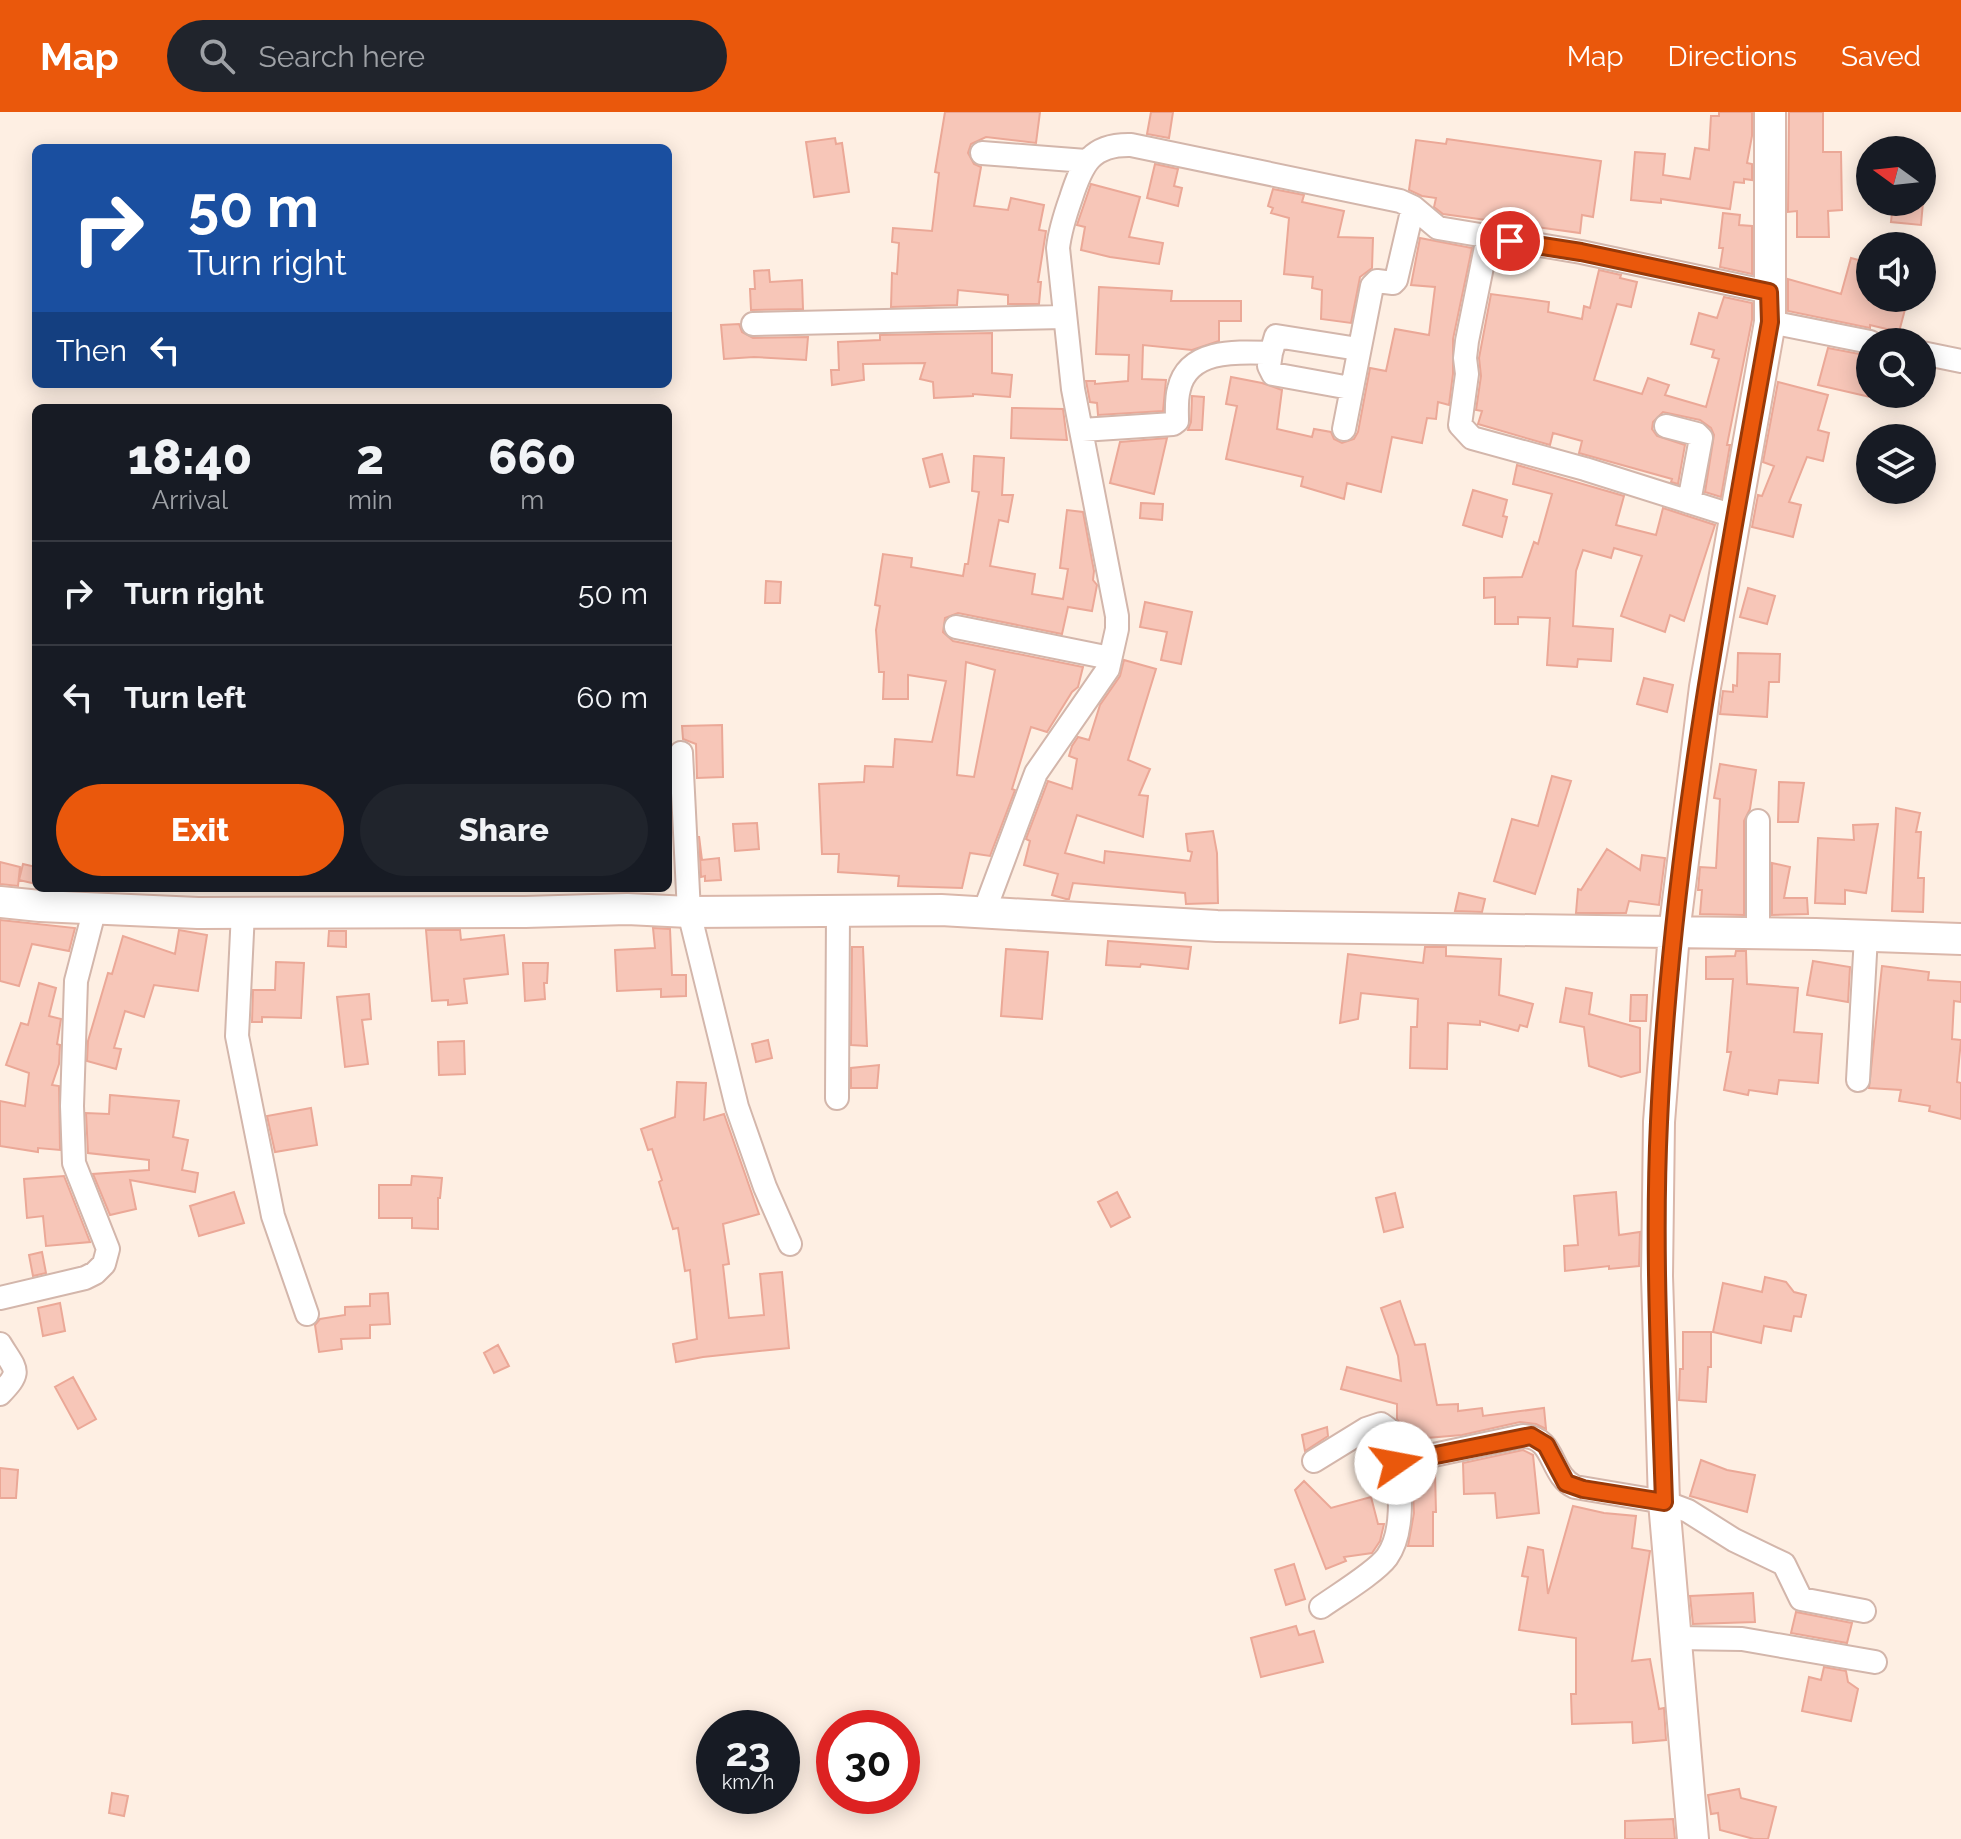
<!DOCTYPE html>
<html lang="en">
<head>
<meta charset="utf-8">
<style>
	:root { --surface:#171b24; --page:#20242c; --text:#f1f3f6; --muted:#9ea1a6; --line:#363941; --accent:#ea580c }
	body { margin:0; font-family:Raleway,sans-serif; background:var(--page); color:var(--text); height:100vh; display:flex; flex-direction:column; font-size:30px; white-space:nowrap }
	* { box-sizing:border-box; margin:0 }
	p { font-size:26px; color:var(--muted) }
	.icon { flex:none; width:44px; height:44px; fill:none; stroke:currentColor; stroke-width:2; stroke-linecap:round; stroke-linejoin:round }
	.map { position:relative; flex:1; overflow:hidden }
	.side { position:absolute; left:32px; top:292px; width:640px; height:488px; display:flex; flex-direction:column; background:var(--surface); border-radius:12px; box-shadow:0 4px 20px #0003 }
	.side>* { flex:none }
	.banner { position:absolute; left:32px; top:32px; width:640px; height:244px; border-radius:12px; box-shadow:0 4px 20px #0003; background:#1a4fa0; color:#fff; overflow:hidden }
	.needle { width:52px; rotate:285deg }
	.buttons { position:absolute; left:1856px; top:24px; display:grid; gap:16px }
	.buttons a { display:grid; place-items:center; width:80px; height:80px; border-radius:50%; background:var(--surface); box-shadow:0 4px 20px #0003; font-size:40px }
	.speed { position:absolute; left:696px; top:1598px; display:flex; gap:16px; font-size:40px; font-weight:700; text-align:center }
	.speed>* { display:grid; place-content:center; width:104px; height:104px; border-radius:50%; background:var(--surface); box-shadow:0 4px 20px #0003; line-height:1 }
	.speed small { font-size:20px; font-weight:400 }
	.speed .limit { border:12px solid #d22; background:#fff; color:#111 }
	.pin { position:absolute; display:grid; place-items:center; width:68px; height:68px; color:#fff; margin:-34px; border:4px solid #fff; border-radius:50%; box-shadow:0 2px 8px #0007 }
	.me { position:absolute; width:88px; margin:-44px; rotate:78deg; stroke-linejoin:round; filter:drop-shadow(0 0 6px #0008) }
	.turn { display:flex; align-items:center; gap:28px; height:168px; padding:0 24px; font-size:36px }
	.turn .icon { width:104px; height:104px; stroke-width:2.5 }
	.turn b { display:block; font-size:56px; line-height:68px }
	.then { display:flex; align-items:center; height:76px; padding:0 24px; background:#0003; gap:16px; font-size:30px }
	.eta { display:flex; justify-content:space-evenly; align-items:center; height:136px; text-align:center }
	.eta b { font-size:48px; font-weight:800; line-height:56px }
	.button { display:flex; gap:16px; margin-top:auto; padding:16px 24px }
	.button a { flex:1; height:92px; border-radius:48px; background:var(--accent); color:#fff; font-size:32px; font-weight:800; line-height:92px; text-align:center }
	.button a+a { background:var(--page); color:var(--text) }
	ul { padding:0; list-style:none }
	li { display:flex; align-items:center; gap:24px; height:104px; padding:0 24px; border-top:2px solid var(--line) }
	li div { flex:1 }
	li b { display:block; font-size:30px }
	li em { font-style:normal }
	header { display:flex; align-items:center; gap:48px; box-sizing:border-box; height:112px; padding:0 40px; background:var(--accent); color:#fff }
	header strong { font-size:38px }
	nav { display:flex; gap:44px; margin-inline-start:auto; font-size:28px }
	.search { width:560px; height:72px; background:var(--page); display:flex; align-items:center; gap:20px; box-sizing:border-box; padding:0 28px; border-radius:44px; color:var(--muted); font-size:30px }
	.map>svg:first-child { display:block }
	.building { fill:#f7c6b8; stroke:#eba897; stroke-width:2; fill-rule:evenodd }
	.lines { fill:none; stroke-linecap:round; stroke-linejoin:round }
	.street-casing { stroke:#d3b6ab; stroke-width:26 }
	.secondary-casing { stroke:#dab7aa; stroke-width:34 }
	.street { stroke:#fff; stroke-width:22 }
	.secondary { stroke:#fff; stroke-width:30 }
	.route-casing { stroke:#983908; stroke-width:20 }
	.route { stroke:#ea580c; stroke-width:14 }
</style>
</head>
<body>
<header>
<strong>Map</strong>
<div class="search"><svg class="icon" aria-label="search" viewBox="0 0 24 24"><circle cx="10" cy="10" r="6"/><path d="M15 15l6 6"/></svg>Search here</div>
<nav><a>Map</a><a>Directions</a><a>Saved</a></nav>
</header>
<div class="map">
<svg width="1961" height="1727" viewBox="0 0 1961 1727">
	<rect width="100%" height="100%" fill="#feefe3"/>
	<path class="building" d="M945 0H1040L1036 31 986 25 971 32 968 41 974 52 981 55 974 94 1008 98 1011 86 1044 93 1039 118 1046 119 1038 170H1041L1039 192H1008V183L958 178 957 193 891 195 892 161 897 162 899 131 892 130 893 116 932 119 939 61 935 60Z
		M1151 0H1173L1169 26 1147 22Z
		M1719 0H1752V24L1747 51 1752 52V68L1744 67V71L1734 70 1730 97 1661 87V91L1631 88 1635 40 1665 42 1663 63 1690 67 1695 36 1709 38 1711 4H1719Z
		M1789 0H1823V40H1841L1842 98 1828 99 1829 125H1797V99L1788 100Z
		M835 26 836 32 842 31 849 80 814 85 806 30Z
		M1447 27 1601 49 1593 105 1582 103 1580 121 1443 102 1434 95 1436 86 1422 84 1409 78 1416 28 1446 32Z
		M1155 52 1178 57 1174 74 1182 76 1178 94 1147 86Z
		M1091 72 1140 85 1129 125 1163 131 1159 152 1110 145 1081 138 1085 115 1077 113Z
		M1273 77 1304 83 1302 90 1344 99 1338 125 1373 126 1372 156 1360 165 1351 211 1321 207 1322 178 1312 176 1313 165 1284 162 1289 106 1271 101 1273 96 1268 94Z
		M1893 90H1923L1921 113 1891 110Z
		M1723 101 1740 103 1739 113 1752 114V162L1720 155 1723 136H1719Z
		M1420 126 1472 136 1453 227V262L1449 293 1438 290 1436 307 1427 306 1422 331 1392 325 1381 380 1347 371 1344 387 1301 374 1303 365 1226 347 1237 294 1226 292 1231 265 1262 271 1282 278 1277 317 1312 325 1314 317 1331 320 1334 327 1342 331 1354 327 1358 320 1370 256 1386 259 1395 217 1429 223 1435 175 1411 173Z
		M1851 146 1870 151V186H1908L1899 220 1870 213V216L1788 199V167L1841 182Z
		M769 158 770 170 802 168 803 197 751 198 750 177H755L754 159Z
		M1599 158 1621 163 1620 166 1637 170 1631 195 1617 192 1594 268 1642 282 1648 266 1669 273 1665 283 1706 295 1719 247 1712 245 1714 238 1691 232 1699 201 1717 206 1724 185 1752 191V208L1727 333H1730L1721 385 1705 380 1714 323 1711 316 1700 308 1663 300 1653 310 1652 317 1657 324 1685 333 1678 372 1671 370 1672 367 1579 341 1582 329 1553 321 1550 333 1478 312 1482 299 1476 298 1481 264 1479 246 1491 182 1549 190 1548 200 1582 207 1584 194 1590 196Z
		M1099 175 1172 179 1171 189H1241V209H1219V229L1192 238 1143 233 1142 267 1166 268 1163 299 1098 303 1097 291 1090 290 1086 269H1095V272L1128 269 1129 243 1096 242Z
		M739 212 742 220 753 226 808 225 806 248 754 245 724 247 721 213Z
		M992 221V261L1012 263 1010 285 973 282V284L934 286 933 270 920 267 925 251 863 252 864 268 832 273 831 258H839L838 230 880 228V223Z
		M1828 236 1870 244V285L1818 273Z
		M1778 270 1828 283 1818 318 1829 321 1823 349 1807 345 1789 390 1801 393 1793 425 1752 415 1758 383 1762 384 1774 354 1763 350Z
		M1192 284 1204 285 1202 318H1188L1191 310Z
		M1012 296 1063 297 1067 328 1011 326Z
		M1167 326 1154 382 1110 371 1120 330Z
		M942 342 949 370 930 375 923 347Z
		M974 344 1004 346 1002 383H1013L1008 410 999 408 990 454 1035 462 1032 482 1063 487 1068 457 1060 456 1067 398 1083 400 1094 459 1093 468 1097 473 1092 499 1068 495 1062 522 958 501 945 506 943 520 953 529 1083 555 1078 575 1072 580 1047 620 1031 615 1012 677 1015 678 990 744 970 741 962 776 898 774 899 764 838 760 839 742H822L819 672 864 670 865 654 893 655 895 627 932 630 946 569 908 563V587H883L884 560H879L876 518 880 494 875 493 883 442 912 446 911 455 963 464 965 452H968L979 380 972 379ZM966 550 995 558 974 665 957 663Z
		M1517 353 1624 384 1616 413 1656 423 1663 396 1715 413 1684 509 1670 503 1665 520 1621 504 1642 444 1614 436 1611 446 1583 438 1576 459 1573 514 1613 517 1611 549 1578 547 1577 555 1547 553 1550 506 1518 505V512H1495V485L1484 486V466L1522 465 1534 430 1538 432 1552 382 1513 372Z
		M1473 378 1507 388 1503 404 1507 405 1502 425 1463 413Z
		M1141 391 1163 392 1162 408 1140 406Z
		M766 469 781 470 780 491H765Z
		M1748 476 1775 484 1767 512 1740 505Z
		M1145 490 1192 500 1181 552 1161 548 1167 520 1140 515Z
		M1738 541 1780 542 1779 570H1769L1767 605 1720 602 1723 579 1733 580V573L1737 574Z
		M1124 548 1156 557 1128 648 1150 657 1139 683 1148 684 1143 725 1077 703 1065 741 1104 751 1105 739 1190 749 1192 740 1188 739 1186 722 1213 719 1217 741 1218 791 1186 792 1185 781 1073 771 1069 787H1066L1052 783 1058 762 1024 753 1030 729 1026 727 1048 669 1072 677 1077 647 1069 644 1072 634 1078 625 1089 628 1100 593 1120 564Z
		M1644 566 1673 573 1667 600 1637 592Z
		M722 613 723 665 697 666 696 632 683 627 682 614Z
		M1720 652 1756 658 1750 697 1744 709V803L1700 802 1702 778H1698L1700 755 1716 756 1720 687 1714 686Z
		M1552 664 1571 669 1535 782 1494 769 1512 707 1538 714Z
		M1779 670 1804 671 1798 710H1778Z
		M1896 696 1920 701 1916 720H1921L1918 766H1924L1923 800 1892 799Z
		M757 711 759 737 735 739 733 712Z
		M1878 712 1866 781 1845 778V792L1815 791 1818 726 1854 728 1853 713Z
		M699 724 702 748 719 746 721 768 705 769V764L701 765Z
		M1607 737 1640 758 1642 743 1665 746 1659 793 1629 789 1626 801H1576L1578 777 1581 778Z
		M0 750 20 755 18 774 0 772Z
		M1772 751 1790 755 1784 786H1807L1808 802 1772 803Z
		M23 752 36 755V772L19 768Z
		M1459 781 1485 787 1482 800 1455 799Z
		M0 808 75 816 69 839 32 832 19 874 0 869Z
		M653 816 670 817 672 863H686V884L661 885V877L617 879 615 838 655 836Z
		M179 818 207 823 198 879 154 873 144 905 125 899 114 936 121 937 116 957 87 949 88 929 108 861 112 862 123 824 175 842Z
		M426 818H460L461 828 504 823 508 862 464 867 467 891 448 893V888L432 889Z
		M329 819H346V835L328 834Z
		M1108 829 1191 835 1188 857 1141 852 1140 855 1106 853Z
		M852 835H863L867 934 851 933Z
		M1425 835H1446V844L1501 847 1499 883 1533 892 1527 915 1520 913 1518 919 1480 909V913L1448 911 1447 957 1410 956 1411 915H1417L1418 887 1361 881 1358 907 1340 911 1348 842 1423 851Z
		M1006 837 1048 840 1042 907 1001 904Z
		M1736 839H1746L1747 872 1798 876 1794 920 1822 922 1818 971 1779 968 1777 982 1749 978 1748 983 1724 978 1731 940H1727L1733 867H1706V845L1735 844Z
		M1813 849 1850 855 1848 890 1807 883Z
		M276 850 304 851 301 906 262 905V910H252L253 878H275Z
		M523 851H548L547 871H544L545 887 525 889Z
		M1882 854 1929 860 1928 868 1961 870V890L1954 889 1952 927 1961 928 1957 970 1961 971V1007L1929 999 1930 994 1899 989 1901 978 1869 976Z
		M39 871 56 876 49 904 61 907 57 932 60 933 59 952 52 973 59 974 60 1038 38 1036V1040L0 1034V989L25 994 29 961 6 953 21 911 28 913Z
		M1566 876 1592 881 1589 902 1640 916V960L1621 965 1589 954 1584 915 1560 910Z
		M369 882 371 907 362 908 368 952 345 955 337 885Z
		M1631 883H1647L1646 909H1630Z
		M768 928 772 946 756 950 752 932Z
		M464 929 465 962 439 963 438 930Z
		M879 953 877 976H851V956Z
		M677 970 706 971 704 1008 724 1002 759 1102 723 1112 729 1152 723 1153 729 1206 764 1203 760 1162 782 1160 789 1236 703 1245 676 1250 673 1232 697 1227 690 1158 685 1159 678 1116 673 1117 659 1070 662 1068 652 1037 648 1038 641 1017 675 1005Z
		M110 983 179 989 173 1025 188 1028 182 1058 198 1061 195 1080 130 1068 136 1097 110 1103 93 1062 149 1058V1048L88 1041 86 1001 109 1002Z
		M311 996 317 1033 275 1040 267 1004Z
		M64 1064 90 1130 46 1134 43 1104 27 1106 24 1067Z
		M412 1064 442 1066 440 1086H438V1117L412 1116V1106H379V1073H411Z
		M234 1080 244 1111 199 1124 190 1094Z
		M1117 1080 1130 1105 1111 1115 1098 1090Z
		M1616 1080 1619 1123 1640 1120 1639 1154 1609 1157V1154L1565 1159 1564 1134 1578 1133 1574 1084Z
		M1395 1081 1403 1115 1384 1120 1376 1086Z
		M42 1140 46 1161 33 1164 29 1143Z
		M1765 1165 1786 1170 1794 1180 1806 1183 1801 1205 1794 1204 1791 1219 1764 1214 1761 1231 1713 1220 1723 1171 1762 1180Z
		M388 1181 390 1212 370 1213V1226L341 1227 342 1237 319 1240 315 1213 320 1207 345 1203V1195L370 1194V1182Z
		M1400 1189 1415 1233 1425 1232 1437 1293 1458 1292V1299L1482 1296 1483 1304 1544 1296 1546 1317 1536 1312 1520 1310 1462 1323 1415 1327V1333L1406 1334 1402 1314 1397 1307V1292L1341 1277 1347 1255 1401 1269 1398 1244 1381 1196Z
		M60 1191 65 1219 43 1224 38 1196Z
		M1683 1220H1711V1255H1708L1706 1290 1679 1288 1680 1257H1683Z
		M498 1233 509 1254 494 1261 484 1241Z
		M73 1265 96 1307 78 1317 55 1275Z
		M1327 1315 1328 1324 1305 1339 1302 1323Z
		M1376 1328 1383 1360 1375 1364 1362 1336Z
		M1523 1338 1533 1343 1539 1401 1497 1406 1495 1381 1464 1382 1463 1351Z
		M1701 1348 1727 1358 1755 1363 1747 1400 1690 1384Z
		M0 1356 18 1358 16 1386H0Z
		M1435 1360 1436 1400H1433V1434H1408L1414 1401 1412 1362Z
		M1304 1369 1331 1396 1371 1385 1378 1412H1384L1380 1429 1372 1441 1344 1445 1346 1449 1326 1457 1295 1378Z
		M1573 1394 1604 1401 1636 1404 1632 1436 1650 1439 1632 1549 1650 1547 1659 1597 1664 1596 1666 1628 1633 1631 1632 1610 1572 1612 1571 1582H1576V1526L1519 1518 1528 1465 1522 1464 1528 1435 1543 1438 1548 1482Z
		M1294 1452 1305 1487 1286 1493 1275 1458Z
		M1753 1481 1755 1510 1693 1512 1690 1484Z
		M1796 1500 1852 1511 1847 1531 1791 1521Z
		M1296 1514 1299 1523 1314 1519 1323 1550 1261 1565 1251 1526Z
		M1824 1555 1846 1559 1848 1570 1858 1577 1851 1609 1802 1599 1809 1565 1821 1568Z
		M1739 1677 1741 1686 1776 1695 1768 1727H1754L1720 1718 1718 1701 1711 1702 1708 1683Z
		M112 1681 128 1684 124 1704 109 1701Z
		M1673 1707 1675 1727H1625V1709Z"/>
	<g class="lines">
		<g class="street-casing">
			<path id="street" d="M982 41 1086 49
				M1488 125 1467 229 1465 246 1467 262 1460 313 1472 326 1585 357 1737 405
				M1770 210 1870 230
				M753 212 1064 205
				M1271 241 1269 254 1273 262 1350 276
				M1922 241 1961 249
				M1666 314 1697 322 1701 326 1689 390
				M1344 317 1372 174 1377 169 1393 171 1396 168 1413 95
				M1082 318 1173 312 1177 309C1177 298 1176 287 1179 277 1188 236 1239 240 1271 241L1276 224 1358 237
				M956 515 1110 546
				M681 641 689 800 737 995 765 1075 790 1132
				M243 800 237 924 273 1104 307 1202
				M984 800 1036 661 1108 557 1117 517V504L1073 277 1058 136C1060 118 1065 103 1071 86 1082 52 1091 32 1131 33L1400 89 1413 95 1438 116 1581 140 1769 180
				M1758 822V709
				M1858 968 1866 824
				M837 986 838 800
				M0 1186 85 1166 95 1161 104 1152 108 1137 74 1051 72 994 76 869 95 796
				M0 1232C16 1259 23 1258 0 1282
				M1314 1349 1366 1317 1381 1312 1388 1317 1396 1351
				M1321 1495C1338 1483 1376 1460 1387 1445 1404 1421 1401 1379 1396 1351L1523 1324C1556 1325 1549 1363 1575 1375L1664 1390 1688 1399 1734 1428 1784 1452 1801 1487 1864 1499
				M1676 1526 1742 1527 1875 1550"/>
		</g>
		<g class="secondary-casing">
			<path id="secondary" d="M0 790 40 794 198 801 525 800 627 797 689 800 941 798 1217 814 1816 822 1961 827
				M1693 1727 1664 1390 1657 1164 1659 1010 1674 821 1705 575 1770 210V0"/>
		</g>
		<use href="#street" class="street"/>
		<use href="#secondary" class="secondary"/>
	</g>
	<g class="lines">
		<g class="route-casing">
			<path id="route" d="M1396 1351 1531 1324 1546 1333 1566 1371 1583 1377 1664 1390C1660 1264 1653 1136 1659 1010 1671 741 1723 475 1770 210L1769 180 1581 140 1510 129"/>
		</g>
		<use href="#route" class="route"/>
	</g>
</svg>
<div class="buttons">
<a><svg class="needle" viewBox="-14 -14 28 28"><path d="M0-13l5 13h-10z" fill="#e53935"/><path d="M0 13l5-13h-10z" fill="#9ea1a6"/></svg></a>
<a><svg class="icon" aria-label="sound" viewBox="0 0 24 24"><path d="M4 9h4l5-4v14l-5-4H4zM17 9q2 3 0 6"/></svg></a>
<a><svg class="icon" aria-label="search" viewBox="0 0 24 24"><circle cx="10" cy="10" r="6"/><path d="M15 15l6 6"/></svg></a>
<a><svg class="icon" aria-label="layers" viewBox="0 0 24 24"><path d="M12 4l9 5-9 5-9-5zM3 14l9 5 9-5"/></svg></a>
</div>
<div class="speed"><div>23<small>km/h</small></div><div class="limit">30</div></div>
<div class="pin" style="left:1510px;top:129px;background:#d93025"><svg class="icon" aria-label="arrive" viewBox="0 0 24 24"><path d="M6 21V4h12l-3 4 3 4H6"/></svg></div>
<svg class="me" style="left:1396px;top:1351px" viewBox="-20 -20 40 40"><circle r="19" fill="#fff"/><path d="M0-13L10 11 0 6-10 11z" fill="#ea580c"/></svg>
<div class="banner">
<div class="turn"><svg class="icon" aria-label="right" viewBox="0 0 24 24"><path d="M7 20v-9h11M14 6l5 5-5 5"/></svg><div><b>50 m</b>Turn right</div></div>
<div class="then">Then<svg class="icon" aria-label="left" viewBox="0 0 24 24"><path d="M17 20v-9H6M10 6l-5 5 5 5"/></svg></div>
</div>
<section class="side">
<div class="eta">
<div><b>18:40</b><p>Arrival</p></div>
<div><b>2</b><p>min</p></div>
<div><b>660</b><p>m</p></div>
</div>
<ul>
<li><svg class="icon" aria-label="right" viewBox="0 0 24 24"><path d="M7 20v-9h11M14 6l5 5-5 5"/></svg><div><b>Turn right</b></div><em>50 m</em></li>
<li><svg class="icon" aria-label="left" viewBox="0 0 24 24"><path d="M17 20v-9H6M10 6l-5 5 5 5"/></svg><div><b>Turn left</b></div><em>60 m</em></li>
</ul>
<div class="button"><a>Exit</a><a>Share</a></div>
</section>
</div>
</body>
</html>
